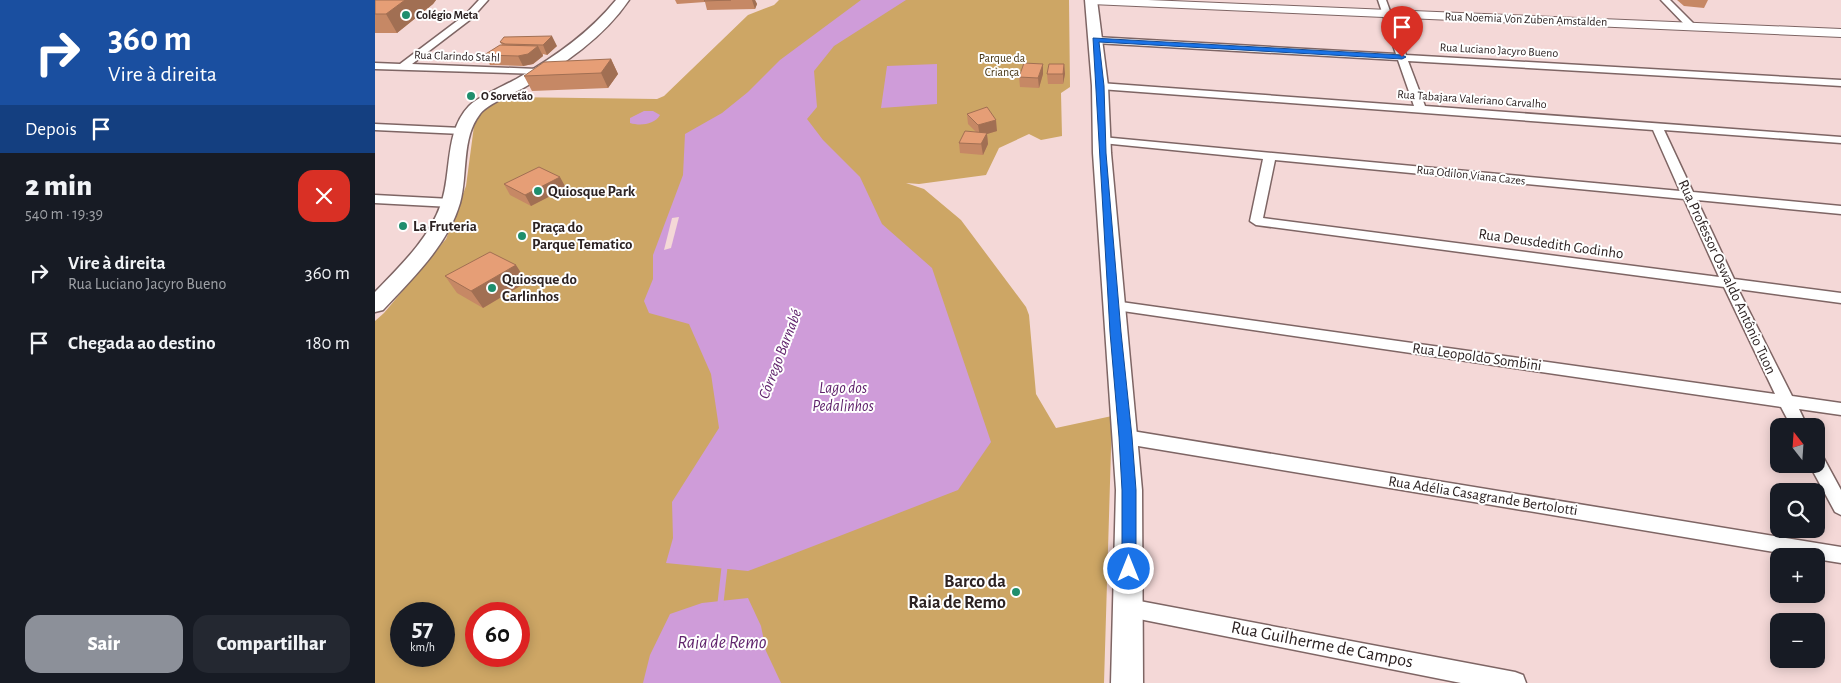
<!DOCTYPE html>
<html lang="pt">
<head>
<meta charset="utf-8">
<style>
	:root { --surface:#171b24; --page:#242831; --text:#f1f3f6; --muted:#9ea1a6; --accent:#8c9099 }
	body { margin:0; font-family:"Alegreya Sans",sans-serif; background:var(--page); color:var(--text); height:100vh; display:flex; flex-direction:column; font-size:19px; white-space:nowrap }
	* { box-sizing:border-box; margin:0 }
	p { font-size:16px; color:var(--muted) }
	.icon { flex:none; width:28px; height:28px; fill:none; stroke:currentColor; stroke-width:2; stroke-linecap:round; stroke-linejoin:round }
	.map { position:relative; flex:1; overflow:hidden }
	.sheet { display:flex; flex-direction:column; background:var(--surface); width:375px }
	.sheet>* { flex:none }
	.banner { background:#1a4fa0; color:#fff; overflow:hidden }
	.needle { width:32px; rotate:343deg }
	.tools { position:absolute; left:1395px; top:418px; display:grid; gap:10px }
	.tools a { display:grid; place-items:center; width:55px; height:55px; border-radius:10px; background:var(--surface); box-shadow:0 2px 12px #0003; font-size:25px }
	.speed { position:absolute; left:15px; top:602px; display:flex; gap:10px; font-size:25px; font-weight:700; text-align:center }
	.speed>* { display:grid; place-content:center; width:65px; height:65px; border-radius:50%; background:var(--surface); box-shadow:0 2px 12px #0003; line-height:1 }
	.speed small { font-size:12px; font-weight:400 }
	.speed .limit { border:8px solid #d22; background:#fff; color:#111 }
	.pin { position:absolute; display:grid; place-items:center; width:42px; height:42px; color:#fff; margin:-51px -21px; border-radius:50% 50% 50% 0; rotate:-45deg; box-shadow:0 0 5px #0007 }
	.pin .icon { rotate:45deg }
	.me { position:absolute; width:55px; margin:-28px; rotate:0deg; stroke-linejoin:round; filter:drop-shadow(0 0 4px #0008) }
	.turn { display:flex; align-items:center; gap:18px; height:105px; padding:0 25px; font-size:22px }
	.turn .icon { width:65px; height:65px; stroke-width:2.5 }
	.turn b { display:block; font-size:35px; line-height:42px }
	.then { display:flex; align-items:center; height:48px; padding:0 25px; background:#0003; gap:10px; font-size:19px }
	.round { display:grid; place-items:center; flex:none; width:52px; height:52px; border-radius:15px; background:var(--page) }
	.overview { display:flex; align-items:center; justify-content:space-between; height:85px; padding:0 25px }
	h1 { font-size:30px; font-weight:800; line-height:38px }
	.cta { display:flex; gap:10px; margin-top:auto; padding:10px 25px }
	.cta a { flex:1; height:58px; border-radius:15px; background:var(--accent); color:#fff; font-size:20px; font-weight:800; line-height:58px; text-align:center }
	.cta a+a { background:var(--page); color:var(--text) }
	ul { padding:0; list-style:none }
	li { display:flex; align-items:center; gap:15px; height:70px; padding:0 25px }
	li div { flex:1 }
	li b { display:block; font-size:19px }
	li em { font-style:normal }
	main { display:flex; flex:1; min-height:0 }
	.map>svg:first-child { display:block }
	.green { fill:#cda665; fill-rule:evenodd }
	.water { fill:#cf9cd9 }
	.pier { fill:#f4d8d7 }
	.lines { fill:none; stroke-linecap:round; stroke-linejoin:round }
	.stream { stroke:#cf9cd9; stroke-width:6 }
	.minor-casing { stroke:#7e6564; stroke-width:3 }
	.secondary-casing { stroke:#7e6564; stroke-width:2 }
	.primary-casing { stroke:#7e6564; stroke-width:3 }
	.minor { fill:#fff; fill-rule:evenodd }
	.secondary { fill:#fff; fill-rule:evenodd }
	.primary { fill:#fff; fill-rule:evenodd }
	.wall { fill:#c68865 }
	.shaded-wall { fill:#a16f53 }
	.building { fill:#e69e76; stroke:#a16f53 }
	.route { fill:#1a73e8; stroke:#114b97 }
	.poi-dot { fill:#1f8e6d; stroke:#fff; stroke-width:2 }
	.labels { text-anchor:middle; dominant-baseline:central; stroke-width:4; stroke-linejoin:round; paint-order:stroke }
	.far-poi-label { font-size:12px; font-weight:bold; fill:#2c2222; stroke:#fff; text-anchor:start }
	.far-street-label { font-size:12px; fill:#2c2222; stroke:#fff }
	.far-park-label { font-size:12px; fill:#453414; stroke:#fff }
	.poi-label { font-size:15px; font-weight:bold; fill:#2c2222; stroke:#fff; text-anchor:start }
	.street-label { font-size:15px; fill:#2c2222; stroke:#fff }
	.water-label { font-size:16px; font-style:italic; fill:#61246d; stroke:#fff }
	.near-poi-label { font-size:18px; font-weight:bold; fill:#2c2222; stroke:#fff; text-anchor:end }
	.near-street-label { font-size:18px; fill:#2c2222; stroke:#fff }
	.near-water-label { font-size:19px; font-style:italic; fill:#61246d; stroke:#fff }
</style>
</head>
<body>
<main>
<section class="sheet">
<div class="banner">
<div class="turn"><svg class="icon" aria-label="right" viewBox="0 0 24 24"><path d="M7 20v-9h11M14 6l5 5-5 5"/></svg><div><b>360 m</b>Vire à direita</div></div>
<div class="then">Depois<svg class="icon" aria-label="arrive" viewBox="0 0 24 24"><path d="M6 21V4h12l-3 4 3 4H6"/></svg></div>
</div>
<div class="overview"><div><h1>2 min</h1><p>540 m · 19:39</p></div><a class="round" style="background:#d93025;color:#fff"><svg class="icon" aria-label="close" viewBox="0 0 24 24"><path d="M6 6l12 12M18 6L6 18"/></svg></a></div>
<ul>
<li><svg class="icon" aria-label="right" viewBox="0 0 24 24"><path d="M7 20v-9h11M14 6l5 5-5 5"/></svg><div><b>Vire à direita</b><p>Rua Luciano Jacyro Bueno</p></div><em>360 m</em></li>
<li><svg class="icon" aria-label="arrive" viewBox="0 0 24 24"><path d="M6 21V4h12l-3 4 3 4H6"/></svg><div><b>Chegada ao destino</b></div><em>180 m</em></li>
</ul>
<div class="cta"><a>Sair</a><a>Compartilhar</a></div>
</section>
<div class="map">
<svg width="1466" height="683" viewBox="0 0 1466 683">
	<rect width="100%" height="100%" fill="#f4d8d7"/>
	<path class="green" d="M404 0H694L695 87 686 93 687 136 666 140 654 134 624 148 611 175 544 184 531 183 549 189 586 220 651 307 654 315 661 394 681 428 737 416 729 683H0V321L9 313 71 239 91 186 99 126 105 113 130 97 282 99 289 96 373 15 399 5ZM26 614H69V656H26ZM101 614H144V656H101Z"/>
	<path class="water" d="M486 0H531L459 46 439 71 442 107 432 119 448 140 485 177 507 224 557 268 616 442 583 490 462 537 373 571 291 563 298 538 297 502 344 428 336 374 314 324 274 313 269 301 278 279V255L308 175 310 134 347 113 373 92 405 60Z
		M562 64V104L506 108 512 66Z
		M269 111H278L285 115C279 125 265 126 255 123V118Z
		M373 598 386 626 391 651 406 683H268L275 655 295 614 327 603Z"/>
	<path class="pier" d="M304 217 296 248 289 250 297 218Z"/>
	<g class="lines">
		<path class="stream" d="M345 607 350 563"/>
		<g class="minor-casing">
			<path id="minor" d="M104 0H113L96 19 37 64 162 69 167 72 165 74 0 69V63L25 64 90 15Z
				M1003 0H1011L1031 55 1466 80V86L1033 61 1050 106 1466 137V143L1289 130 1318 192 1466 206V214L1322 200 1359 279 1466 293V303L1363 289 1417 396 1466 403V415L1424 409 1432 426H1416L1406 407 734 309 732 306 734 303 739 301 1400 394 1349 287 881 225 875 221 888 159 727 143 721 140 727 137 1305 191 1278 130 725 89 720 86 725 83 1039 106 1023 60 720 43 715 40 720 37 1021 54ZM900 160 1309 199 1344 277 888 218Z
				M1286 0H1295L1318 23V27H1312Z
				M0 124 87 128 93 131 87 134 0 130Z
				M0 195 76 199 82 203 76 207 0 203Z
				M751 430 1466 547V563L1441 559V556H1423L751 444 745 442 743 437 745 432Z
				M1441 453 1447 455 1466 490V515L1460 512 1434 464H1441Z
				M754 599 1140 672 1148 675 1151 683H1086L754 617 747 615 744 608 747 601Z"/>
		</g>
		<g class="secondary-casing">
			<path id="secondary" d="M711 0H773L1466 29V37L716 4 712 3Z"/>
		</g>
		<g class="primary-casing">
			<path id="primary" d="M241 0H254C228 38 189 64 150 87 138 94 112 104 105 114 86 138 93 175 85 203 73 245 37 279 8 310L0 312V292C25 266 54 239 66 204 77 173 69 132 94 106 103 97 131 85 143 78 180 57 214 33 241 0Z
				M710 0H722L733 86 736 153 767 490 768 683H736L741 490 718 153 717 86Z"/>
		</g>
		<use href="#minor" class="minor"/>
		<use href="#secondary" class="secondary"/>
		<use href="#primary" class="primary"/>
	</g>
	<path class="wall" d="M0 0H61L58 4 22 33H0Z
		M300 0H380L382 4 380 9 332 10 330 2 302 4Z
		M1302 0H1333L1329 8 1309 6Z
		M125 42 182 46 172 55 168 54V56L158 64 148 66 115 65 109 55 127 45Z
		M236 59 243 74 233 88 157 91 149 76Z
		M689 64 690 74 688 84H673L672 74Z
		M668 74 664 88 645 87 644 77Z
		M592 114 622 131 612 134 613 144 608 155 585 153 584 143 601 132 593 124Z
		M129 184 191 188 156 206 135 195Z
		M70 276 152 282 108 308 82 293Z"/>
	<path class="shaded-wall" d="M30 0H61L58 4 22 33 11 14Z
		M377 0H380L382 4 380 9Z
		M177 36 182 46 172 55 168 45Z
		M163 46 168 56 158 64 148 66 143 56Z
		M236 59 243 74 233 88 226 73Z
		M668 64V74L664 88 663 78Z
		M689 64 690 74 688 84V74Z
		M621 120 622 131 612 134 613 144 608 155 603 125Z
		M185 177 191 188 156 206 150 195Z
		M141 265 152 282 108 308 96 291Z"/>
	<path class="building" d="M0 0H30L11 14H0Z
		M330 0H356L329 1Z
		M177 36 168 45 130 44 125 42 129 37Z
		M125 45 163 46 153 54 143 56 109 55Z
		M236 59 226 73 149 76 169 62Z
		M649 63 668 64 663 78 644 77Z
		M674 64H689L688 74H672Z
		M612 107 621 120 603 125 592 114Z
		M590 131 612 133 606 144 584 143Z
		M164 167 185 177 150 195 129 184Z
		M115 252 141 265 96 291 70 276Z"/>
	<path class="route" d="M718 38 1027 55 1031 57 1027 59 724 42 729 86 731 153 746 332 757 437 761 490V569L759 573 754 575 749 573 747 569V490L744 437 735 332Z"/>
	<g class="poi-dot">
		<circle cx="31" cy="15" r="5"/>
		<circle cx="96" cy="96" r="5"/>
		<circle cx="163" cy="191" r="5"/>
		<circle cx="28" cy="226" r="5"/>
		<circle cx="147" cy="236" r="5"/>
		<circle cx="117" cy="288" r="5"/>
		<circle cx="641" cy="592" r="5"/>
	</g>
	<g class="labels">
		<g class="far-poi-label">
			<text x="41" y="15">Colégio Meta</text>
			<text x="106" y="96">O Sorvetão</text>
		</g>
		<g class="far-street-label">
			<text transform="translate(1151 19) rotate(2)">Rua Noemia Von Zuben Amstalden</text>
			<text transform="translate(1124 50) rotate(3)">Rua Luciano Jacyro Bueno</text>
			<text transform="translate(82 56) rotate(2)">Rua Clarindo Stahl</text>
			<text transform="translate(1097 99) rotate(4)">Rua Tabajara Valeriano Carvalho</text>
			<text transform="translate(1096 175) rotate(6)">Rua Odilon Viana Cazes</text>
		</g>
		<g class="far-park-label">
			<text x="627" y="58">Parque da<tspan x="627" dy="14">Criança</tspan></text>
		</g>
		<g class="poi-label">
			<text x="173" y="191">Quiosque Park</text>
			<text x="38" y="226">La Fruteria</text>
			<text x="157" y="227">Praça do<tspan x="157" dy="17">Parque Tematico</tspan></text>
			<text x="127" y="279">Quiosque do<tspan x="127" dy="17">Carlinhos</tspan></text>
		</g>
		<g class="street-label">
			<text transform="translate(1176 244) rotate(8)">Rua Deusdedith Godinho</text>
			<text transform="translate(1352 277) rotate(65)">Rua Professor Oswaldo Antônio Tuon</text>
			<text transform="translate(1102 357) rotate(8)">Rua Leopoldo Sombini</text>
			<text transform="translate(1108 496) rotate(9)">Rua Adélia Casagrande Bertolotti</text>
		</g>
		<g class="water-label">
			<text transform="translate(405 354) rotate(-69)">Córrego Barnabé</text>
			<text x="468" y="388">Lago dos<tspan x="468" dy="18">Pedalinhos</tspan></text>
		</g>
		<g class="near-poi-label">
			<text x="631" y="582">Barco da<tspan x="631" dy="21">Raia de Remo</tspan></text>
		</g>
		<g class="near-street-label">
			<text transform="translate(947 645) rotate(11)">Rua Guilherme de Campos</text>
		</g>
		<g class="near-water-label">
			<text x="347" y="642">Raia de Remo</text>
		</g>
	</g>
</svg>
<div class="tools">
<a><svg class="needle" viewBox="-14 -14 28 28"><path d="M0-13l5 13h-10z" fill="#e53935"/><path d="M0 13l5-13h-10z" fill="#9ea1a6"/></svg></a>
<a><svg class="icon" aria-label="search" viewBox="0 0 24 24"><circle cx="10" cy="10" r="6"/><path d="M15 15l6 6"/></svg></a>
<a>+</a>
<a>−</a>
</div>
<div class="speed"><div>57<small>km/h</small></div><div class="limit">60</div></div>
<div class="pin" style="left:1027px;top:57px;background:#d93025"><svg class="icon" aria-label="arrive" viewBox="0 0 24 24"><path d="M6 21V4h12l-3 4 3 4H6"/></svg></div>
<svg class="me" style="left:754px;top:569px" viewBox="-20 -20 40 40"><circle r="17" fill="#1a73e8" stroke="#fff" stroke-width="3"/><path d="M0-11L8 9 0 5-8 9z" fill="#fff"/></svg>
</div>
</main>
</body>
</html>
